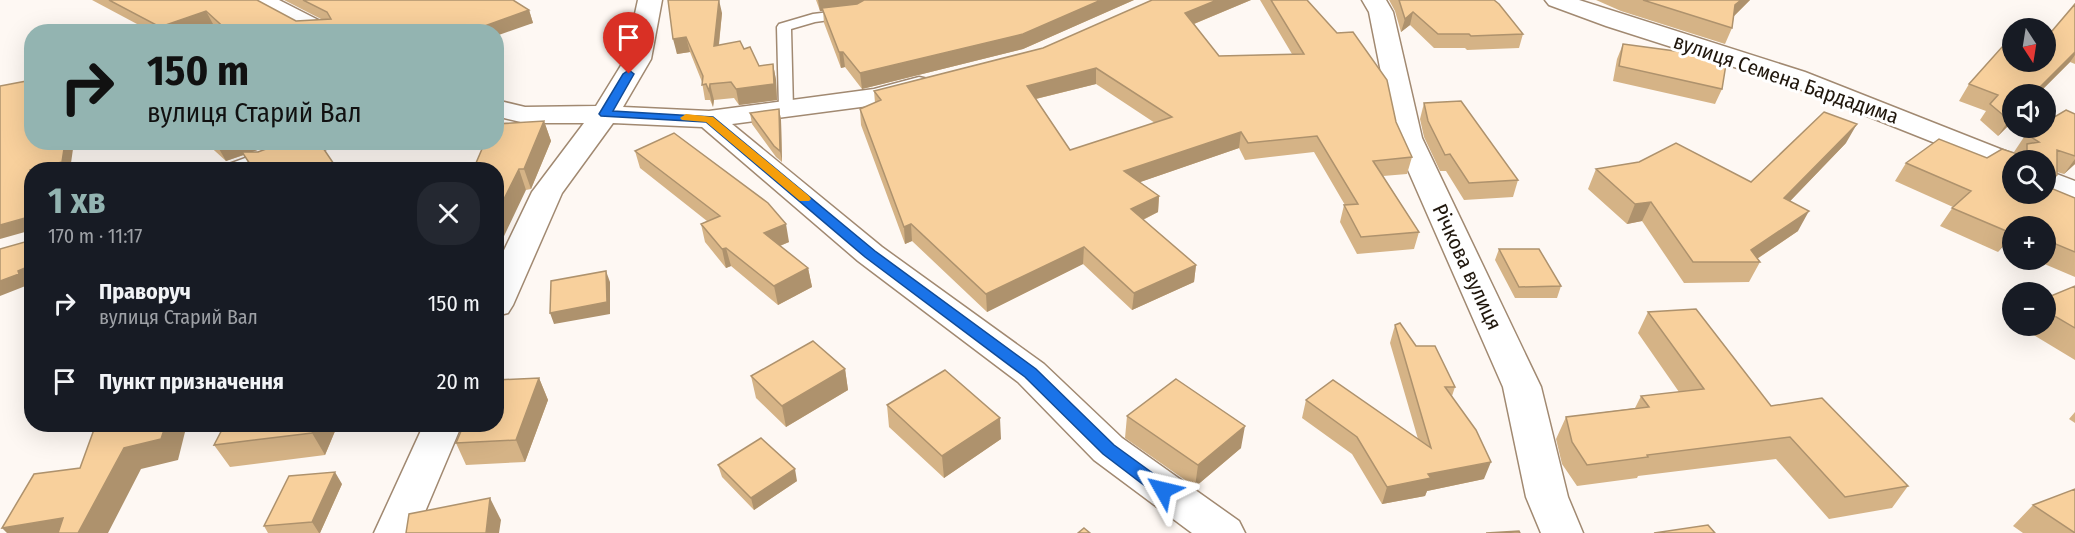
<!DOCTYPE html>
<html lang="uk">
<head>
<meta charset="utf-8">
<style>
	:root { --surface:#171b24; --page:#242831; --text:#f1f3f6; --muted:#9ea1a6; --accent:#93b4b1 }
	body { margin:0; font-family:"Fira Sans Condensed",sans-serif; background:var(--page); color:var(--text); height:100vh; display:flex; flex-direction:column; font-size:22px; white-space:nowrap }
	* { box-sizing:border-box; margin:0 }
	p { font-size:20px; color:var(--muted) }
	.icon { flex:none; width:33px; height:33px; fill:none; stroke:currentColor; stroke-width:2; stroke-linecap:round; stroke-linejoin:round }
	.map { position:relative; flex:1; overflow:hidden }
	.drawer { position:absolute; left:24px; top:162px; width:480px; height:270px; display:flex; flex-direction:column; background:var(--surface); border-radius:24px; box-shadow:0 6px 24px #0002 }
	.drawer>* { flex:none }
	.hud { position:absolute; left:24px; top:24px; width:480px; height:126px; border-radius:24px; box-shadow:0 6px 24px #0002; background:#93b4b1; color:#111; overflow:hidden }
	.needle { width:39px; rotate:168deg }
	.buttons { position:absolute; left:2002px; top:18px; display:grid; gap:12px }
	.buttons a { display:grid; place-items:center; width:54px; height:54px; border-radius:50%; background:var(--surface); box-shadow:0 6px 24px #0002; font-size:30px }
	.pin { position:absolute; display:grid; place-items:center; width:51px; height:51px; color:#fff; margin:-62px -26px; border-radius:50% 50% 50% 0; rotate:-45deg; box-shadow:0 0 6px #0007 }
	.pin .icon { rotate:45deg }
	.me { position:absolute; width:66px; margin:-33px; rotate:307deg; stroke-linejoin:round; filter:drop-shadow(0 0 4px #0008) }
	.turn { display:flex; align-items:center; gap:21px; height:126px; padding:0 24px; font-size:27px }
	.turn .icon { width:78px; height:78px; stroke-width:2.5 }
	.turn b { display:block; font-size:42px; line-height:51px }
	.round { display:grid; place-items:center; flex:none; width:63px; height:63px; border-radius:24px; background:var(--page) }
	.headline { display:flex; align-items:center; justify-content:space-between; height:102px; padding:0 24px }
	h1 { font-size:36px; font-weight:700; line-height:45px; color:var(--accent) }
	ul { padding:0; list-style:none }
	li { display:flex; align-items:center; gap:18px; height:78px; padding:0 24px }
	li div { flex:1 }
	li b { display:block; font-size:22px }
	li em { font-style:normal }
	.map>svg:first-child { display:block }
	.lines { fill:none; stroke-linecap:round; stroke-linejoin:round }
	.service-casing { stroke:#a18971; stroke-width:3 }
	.minor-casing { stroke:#a18971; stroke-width:3 }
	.service { fill:#fff; fill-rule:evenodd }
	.minor { fill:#fff; fill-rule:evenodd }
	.wall { fill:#d5b386; fill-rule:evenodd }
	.shaded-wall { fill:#ae926d }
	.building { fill:#f8d09c; stroke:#ae926d; stroke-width:1.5; fill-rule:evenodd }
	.route { fill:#1a73e8; stroke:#114b97; stroke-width:1.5 }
	.slow { fill:#f59e0b }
	.labels { text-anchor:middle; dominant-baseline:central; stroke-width:6; stroke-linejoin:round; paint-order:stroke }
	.street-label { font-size:21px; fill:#20170d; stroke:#fff }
</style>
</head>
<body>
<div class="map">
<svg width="2075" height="533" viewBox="0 0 2075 533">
	<rect width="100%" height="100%" fill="#fef8f3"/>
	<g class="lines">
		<g class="service-casing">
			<path id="service" d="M846 10 851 11 853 14 851 17 815 22 791 29 793 109 786 113 781 112 779 109 777 27 779 24 813 14Z"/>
		</g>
		<g class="minor-casing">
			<path id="minor" d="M249 0H279L332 27 335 32H303L253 5Z
				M638 0H662L651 59 623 107 709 111 874 89 919 77 928 79 932 85 928 91 876 105 732 124 882 247 1044 364 1122 438 1239 521 1245 533H1192L1094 460 1018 382 858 261 702 127 613 123 562 193 513 305 508 313 496 316V267L532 192 584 123H525L496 116V100L525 107 596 106 625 59Z
				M1362 0H1386L1393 12 1422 138 1541 387 1568 497 1583 533H1541L1526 497 1503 387 1394 138 1369 12Z
				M1545 0H1579L1805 72 2023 158 2025 160H2013V173L2003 170 1787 84 1606 26 1549 5Z
				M289 142H332L328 148 268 170H225L229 164Z
				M2046 170 2075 181V202L2046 191Z
				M424 424H462L416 533H374Z"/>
		</g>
		<use href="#service" class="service"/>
		<use href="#minor" class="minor"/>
	</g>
	<path class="wall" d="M92 0H257L296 21 323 20 284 0H513L529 10 533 23 496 32H221L213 24 192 32H152Z
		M668 0 722 13 719 45 744 49 759 66 773 64 776 80 777 100 739 105 734 98 714 100 713 107 710 100H705L702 82 690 52 677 54Z
		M816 0H1134L1023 49 862 89 845 67 841 68 824 23 823 11H820Z
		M1152 0H1251L1194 24 1219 56 1292 54 1260 0H1307L1396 122 1412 157 1407 174 1383 176 1419 232 1414 249 1357 254 1340 222 1344 205H1345L1314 152 1245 160 1239 148 1140 182 1159 196 1158 212 1143 220 1196 265 1194 282 1132 310 1083 264 987 312 912 241 905 244 861 125 860 109 875 103 874 91 1043 48ZM1096 84 1155 123 1070 150 1036 99Z
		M1389 0H1494L1523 34 1519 48 1467 50 1465 48H1434L1410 25 1401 32 1395 11Z
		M1596 0H1750L1734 16 1732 28 1725 44 1621 11Z
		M2075 4V64L2070 62 2038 94H2013V121L1998 136 1980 120 1986 111 1959 101 1969 84 2046 62Z
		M1623 44 1722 89 1715 104 1613 81 1617 59Z
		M1424 103 1518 180 1513 197 1464 200 1446 171H1440L1424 137 1420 119Z
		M779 109 781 120 782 162 776 157 752 124 750 113Z
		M2075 114V164L2064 174 2057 172 2048 187 2075 198V277L2035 260H2046V226H2013V249L2004 245 1998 252 1940 226 1953 207 1895 181 1906 163 1987 158 2018 154 2014 152 2026 134Z
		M544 121 551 141 531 189 526 190 496 170Z
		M205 142H280L252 152 338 170H252L244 155 226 161Z
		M1846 143 1790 201 1798 231 1757 259 1760 262 1749 282 1684 283 1642 221 1627 224 1588 189 1596 169 1751 182Z
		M635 151 789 242 780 246 808 268 812 287 778 305 731 266 726 268 705 242 701 224 707 221 640 168Z
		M1499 249 1561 286 1557 298H1515L1495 260Z
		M2075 286V360L2019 326H2046V298Z
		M1648 312 1771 406 1908 486 1892 508 1829 519 1776 459 1638 476 1637 478 1577 486 1562 464 1556 439 1566 417 1635 408 1641 396 1679 392 1638 333Z
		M1395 325 1416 346 1455 387 1452 396 1484 479 1427 491 1425 496 1382 504 1352 454 1302 418 1306 400 1418 439 1390 343Z
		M845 369 848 390 786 427 756 398 751 376Z
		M539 378 548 400 525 462 466 465 456 443Z
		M887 405 1001 439 944 478 889 427Z
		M2075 412V423L2069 419Z
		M1127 416 1241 448 1195 487 1125 438Z
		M225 424H338L325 455 230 467 214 445Z
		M718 465 797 481 754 510 722 477Z
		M342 484 320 533H268L264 526Z
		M2033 505 2075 533H2023L2013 526Z"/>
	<path class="shaded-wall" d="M719 0 722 13 717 61 714 46Z
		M818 0H866L849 8H822L823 11H820Z
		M1101 0H1134L1023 49 862 89 860 73Z
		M1217 0H1251L1184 28 1185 13Z
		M1741 0H1750L1728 22 1735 5Z
		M529 10 533 23 496 36V32H468Z
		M206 11 213 24 192 32H163L160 27Z
		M1413 12 1410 25 1401 32 1405 19Z
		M686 37 690 52 677 54 673 39Z
		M839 52H843L845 67 841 68Z
		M2075 52V55L2070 62 2038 94H2033Z
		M773 64 776 80 777 100 739 105 736 89Z
		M1096 68V84L1027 101V86Z
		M710 84 714 100 713 107 709 91Z
		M779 109 781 120 782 162 780 151Z
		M2013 115V121L1998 136 2009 120Z
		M544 121 551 141 531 189 524 169Z
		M1857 124 1846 143 1774 218 1784 198Z
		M1241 132 1239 148 1123 188 1124 171Z
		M65 142H74L70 170H33Z
		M230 142H280L226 161 218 147Z
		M2075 159V164L2064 174Z
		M519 169 526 190 496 253V215Z
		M2057 175 2046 191V185Z
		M1159 196 1158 212 1130 226 1131 209Z
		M1651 202 1642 221 1627 224 1635 204Z
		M1809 211 1798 231 1752 262 1751 250Z
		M25 218 32 230 0 239V225Z
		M786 224 789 242 767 251 764 233Z
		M911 224 912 241 905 244 904 227Z
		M2013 231V233L2004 245 1998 252Z
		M1084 247 1083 264 987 312 986 294Z
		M726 248 731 266 726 268 722 249Z
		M32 265V280L26 282 28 285 0 296V281L18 271Z
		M1196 265 1194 282 1132 310 1134 293Z
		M808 268 812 287 778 305 774 286Z
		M606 271 610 282V314L554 324 550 313Z
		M845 369 848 390 786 427 782 406Z
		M539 378 548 400 525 462 516 440Z
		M1000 418 1001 439 944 478 942 456Z
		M166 424H187L178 460 141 469 108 533H78L124 448Z
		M316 424H338L325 455 312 433Z
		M1245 426 1241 448 1195 487 1198 465Z
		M1491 462 1484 479 1427 491 1425 496 1382 504 1387 487 1428 474Z
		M795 469 797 481 754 510 751 498Z
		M335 472 342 484 320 533H319L312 522Z
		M490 498 501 520 499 533H486Z
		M63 518 76 533H7L2 528Z"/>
	<path class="building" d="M109 0H257L296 21 331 19 327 12 303 0H513L529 10 468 32H407L405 30 400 32H246L243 29 236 32H229L206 11 160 27Z
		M668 0H719L714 46 740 41 744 49 750 47 759 66 773 64 774 84 736 89 731 82 710 84 709 91 706 84 702 85 703 76 686 37 673 39Z
		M864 0H1101L1023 34 860 73 843 52H839L822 8 857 4Z
		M1152 0H1217L1185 13 1219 56 1304 54 1271 0H1307L1337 33 1353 32 1387 80 1396 122 1412 157 1373 161 1419 232 1361 237 1344 205 1358 204 1317 136 1248 143 1241 132 1124 171 1159 196 1131 209 1196 265 1134 293 1084 247 986 294 911 224 904 227 860 109 881 100 874 91 1043 48ZM1096 68 1172 117 1070 150 1027 86Z
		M1399 0H1494L1499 4 1523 34 1471 36 1469 34H1438L1413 12 1405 19Z
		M1643 0H1741L1735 5 1732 28Z
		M2075 4V52L2033 94H2013V115L2009 120 1990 104 1998 95 1969 84 2002 47 2013 50V62H2046V38Z
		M1623 44 1727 58 1722 89 1619 66Z
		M32 80V142H65L62 162 30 170 32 174V265L18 271 19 274 0 281V249L25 242V218L0 225V86Z
		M1461 101 1518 180 1469 183 1450 154 1445 155 1428 121 1424 103Z
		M779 109 780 151 774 146 750 113Z
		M2066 110 2075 114V156L2057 150V175L2046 185V160H2013V194H2046V186L2075 198V252L2046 240V226H2013V231L2011 233 1952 208 1971 191 1906 163 1939 139 1987 158 2002 149 2027 157V144L2039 142 2026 134 2037 128H2046V122Z
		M1824 112 1857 124 1784 198 1809 211 1751 250 1760 262H1693L1651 202 1635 204 1596 169 1639 162 1676 143 1751 182Z
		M544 121 524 169H519L496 215V170H473L485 142H496V124Z
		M674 133 768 203 786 224 764 233 808 268 774 286 726 248 722 249 701 224 720 216 635 151Z
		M213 142H230L218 147Z
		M285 142H319L338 170H254L242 152H258Z
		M1499 249H1539L1561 286 1519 287Z
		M606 271 607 302 550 313 551 281Z
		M2075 286V328L2046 311V298Z
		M1696 309 1771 406 1822 398 1908 486 1845 497 1790 437 1647 455 1648 457 1587 465 1572 442 1566 417 1649 407 1641 396 1704 389 1648 312Z
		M1400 323 1416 346H1435L1455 387H1445L1476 430 1491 462 1428 474 1431 478 1387 487 1357 437 1306 400 1333 380 1431 448 1395 325Z
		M813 341 845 369 782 406 751 376Z
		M945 370 1000 418 942 456 887 405Z
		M539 378 516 440 456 443 464 424H496V380Z
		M1176 379 1245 426 1198 465 1127 416Z
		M96 424H166L161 439 124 448 78 533H58L63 518 2 528 34 474 80 468Z
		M225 424H316L312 433 214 445Z
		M761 438 795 469 751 498 718 465Z
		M335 472 312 522 264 526 289 476Z
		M2075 489V533L2033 505Z
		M490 498 486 533H406L409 514Z
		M1708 525 1715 533H1654Z
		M1084 528 1090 533H1078Z
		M1519 531 1520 533H1486Z"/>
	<path class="route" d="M629 70 634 74 613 111 713 117 875 251 1036 369 1114 445 1169 485 1172 490 1169 495 1163 497 1157 495 1103 454 1025 377 865 257 706 122 601 116 599 114 623 74Z"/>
	<path class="slow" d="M686 114 713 117 809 196 811 199 809 201H800L706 122 682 120 680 118Z"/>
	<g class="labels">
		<g class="street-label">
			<text transform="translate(1786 79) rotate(19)">вулиця Семена Бардадима</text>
			<text transform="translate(1467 267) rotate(65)">Річкова вулиця</text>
		</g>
	</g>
</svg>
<div class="buttons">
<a><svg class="needle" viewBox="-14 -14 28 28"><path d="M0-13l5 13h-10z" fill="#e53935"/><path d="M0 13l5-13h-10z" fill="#9ea1a6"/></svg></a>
<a><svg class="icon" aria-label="sound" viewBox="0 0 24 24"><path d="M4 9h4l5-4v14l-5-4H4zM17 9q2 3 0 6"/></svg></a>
<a><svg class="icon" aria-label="search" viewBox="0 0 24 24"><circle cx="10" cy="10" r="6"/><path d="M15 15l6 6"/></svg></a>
<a>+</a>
<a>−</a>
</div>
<div class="pin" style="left:629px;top:74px;background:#d93025"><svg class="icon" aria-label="arrive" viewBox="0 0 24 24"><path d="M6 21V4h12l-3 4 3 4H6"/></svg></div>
<svg class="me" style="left:1163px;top:490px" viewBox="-20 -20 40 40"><path d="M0-17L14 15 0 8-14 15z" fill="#1a73e8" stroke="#fff" stroke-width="4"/></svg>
<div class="hud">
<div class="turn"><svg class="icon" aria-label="right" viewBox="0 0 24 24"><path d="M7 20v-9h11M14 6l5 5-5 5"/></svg><div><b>150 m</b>вулиця Старий Вал</div></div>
</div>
<section class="drawer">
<div class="headline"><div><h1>1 хв</h1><p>170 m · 11:17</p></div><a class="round"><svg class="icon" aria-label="close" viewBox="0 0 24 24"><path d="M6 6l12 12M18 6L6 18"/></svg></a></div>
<ul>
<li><svg class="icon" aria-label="right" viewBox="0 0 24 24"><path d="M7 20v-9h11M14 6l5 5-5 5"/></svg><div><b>Праворуч</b><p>вулиця Старий Вал</p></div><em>150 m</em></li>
<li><svg class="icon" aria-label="arrive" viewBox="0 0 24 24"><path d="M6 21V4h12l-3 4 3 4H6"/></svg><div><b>Пункт призначення</b></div><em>20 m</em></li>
</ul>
</section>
</div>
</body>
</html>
